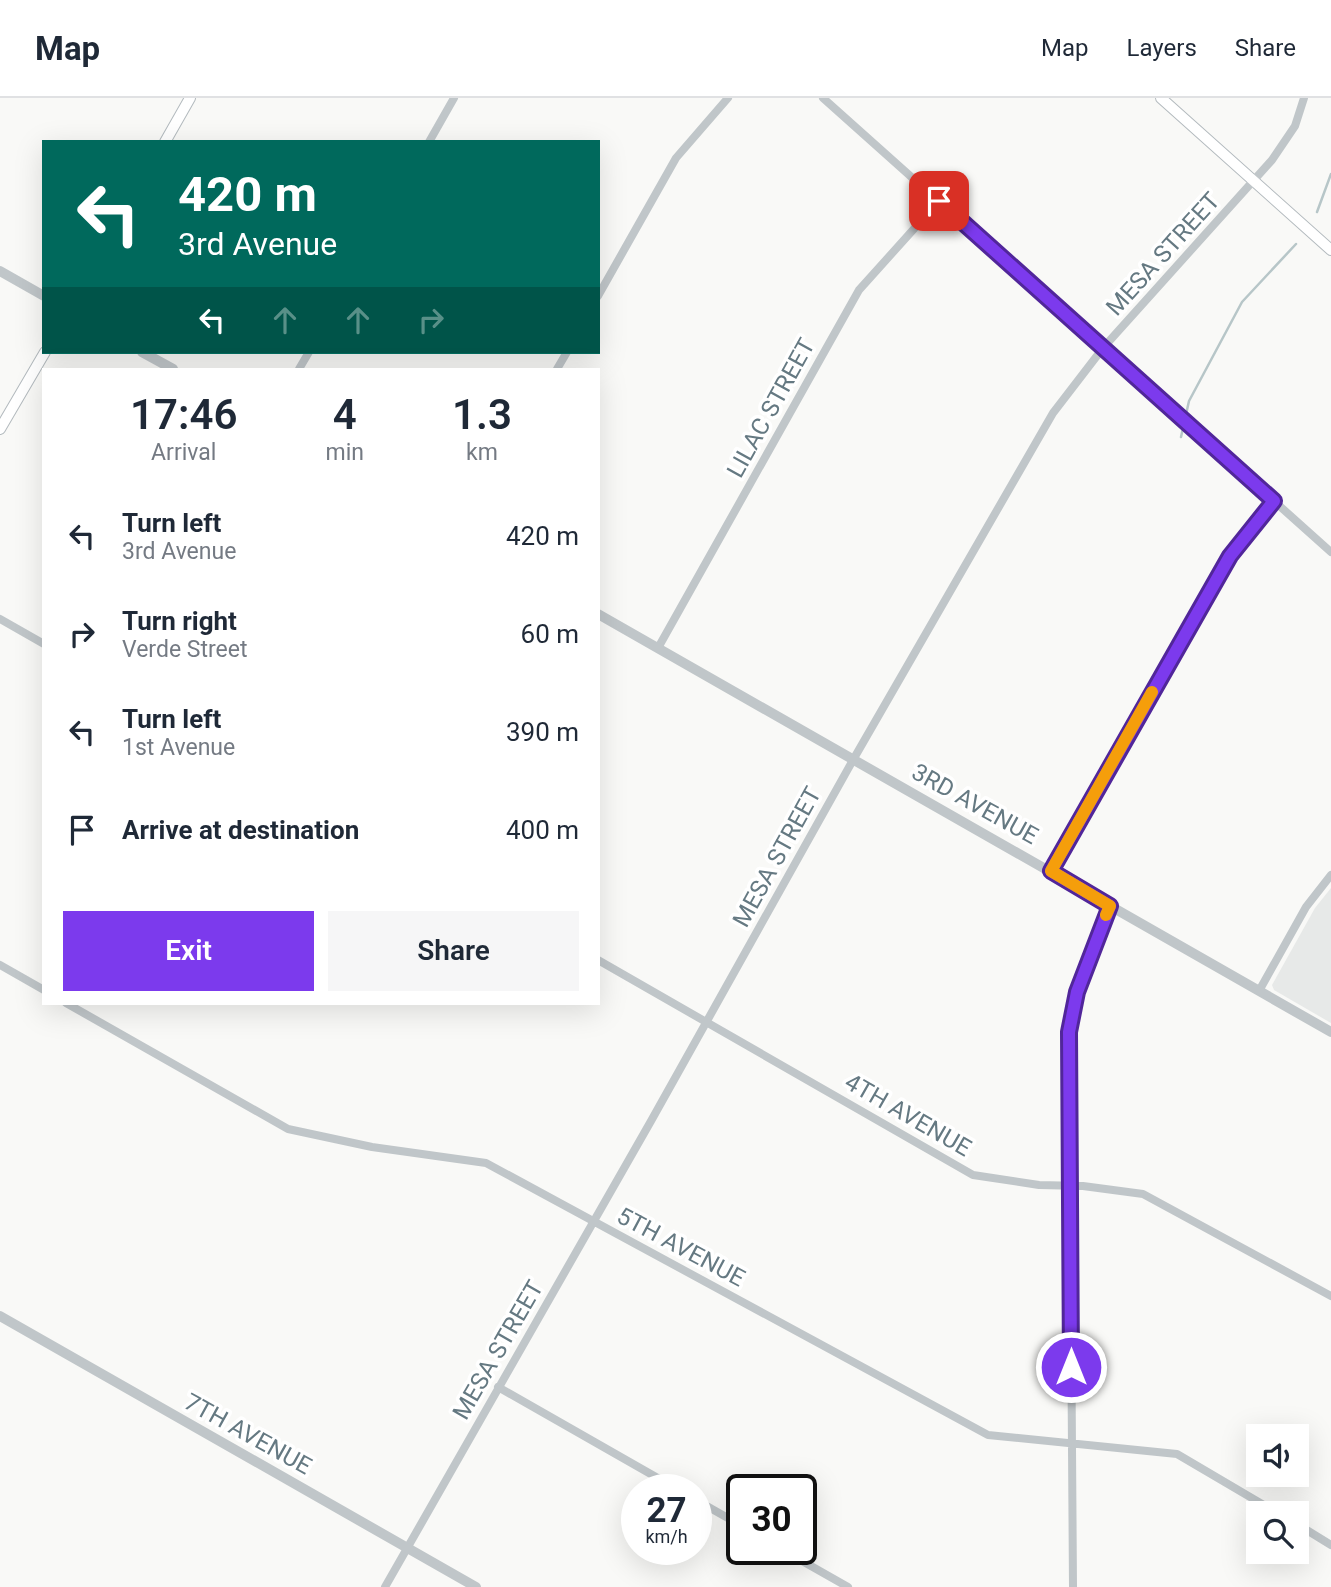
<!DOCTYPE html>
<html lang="en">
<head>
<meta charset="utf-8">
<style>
	:root { --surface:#fff; --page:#f6f6f7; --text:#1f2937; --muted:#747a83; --line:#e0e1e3; --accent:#7c3aed }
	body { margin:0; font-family:Roboto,sans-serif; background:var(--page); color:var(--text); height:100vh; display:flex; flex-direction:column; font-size:26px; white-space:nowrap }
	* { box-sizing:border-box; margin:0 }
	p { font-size:23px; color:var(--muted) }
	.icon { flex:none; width:38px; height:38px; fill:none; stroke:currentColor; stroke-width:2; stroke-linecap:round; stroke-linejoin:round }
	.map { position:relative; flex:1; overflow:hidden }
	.panel { position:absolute; left:42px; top:270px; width:558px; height:637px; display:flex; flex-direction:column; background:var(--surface); border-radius:0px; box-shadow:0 7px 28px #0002 }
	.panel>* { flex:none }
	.top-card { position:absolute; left:42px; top:42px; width:558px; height:214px; border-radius:0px; box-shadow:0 7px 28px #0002; background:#00695c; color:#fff; overflow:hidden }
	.buttons { position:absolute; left:1246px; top:1326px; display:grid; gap:14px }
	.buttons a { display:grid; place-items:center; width:63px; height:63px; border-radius:0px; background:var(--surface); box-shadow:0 7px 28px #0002; font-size:35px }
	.speed { position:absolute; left:621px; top:1376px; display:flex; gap:14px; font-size:35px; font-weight:700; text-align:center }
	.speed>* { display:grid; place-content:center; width:91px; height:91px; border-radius:50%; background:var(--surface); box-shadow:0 7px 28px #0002; line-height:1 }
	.speed small { font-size:18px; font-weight:400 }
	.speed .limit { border:4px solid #111; border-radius:10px; background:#fff; color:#111 }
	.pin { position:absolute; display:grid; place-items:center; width:60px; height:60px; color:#fff; margin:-30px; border-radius:14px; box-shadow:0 4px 10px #0006 }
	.me { position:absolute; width:77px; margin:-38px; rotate:0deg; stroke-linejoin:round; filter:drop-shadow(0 0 5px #0008) }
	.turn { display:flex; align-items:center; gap:24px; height:147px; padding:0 21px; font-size:32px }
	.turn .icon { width:91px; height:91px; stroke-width:2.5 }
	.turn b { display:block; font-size:49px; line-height:60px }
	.lanes { display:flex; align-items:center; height:66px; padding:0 21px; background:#0003; justify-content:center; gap:35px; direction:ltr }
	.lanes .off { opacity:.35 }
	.eta { display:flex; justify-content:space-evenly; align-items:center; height:119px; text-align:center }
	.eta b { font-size:42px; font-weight:600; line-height:49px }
	.primary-button { display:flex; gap:14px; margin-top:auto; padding:14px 21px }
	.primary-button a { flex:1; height:80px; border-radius:0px; background:var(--accent); color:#fff; font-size:28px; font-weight:600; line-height:80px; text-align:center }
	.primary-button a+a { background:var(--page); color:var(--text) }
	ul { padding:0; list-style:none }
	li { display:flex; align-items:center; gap:21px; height:98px; padding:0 21px }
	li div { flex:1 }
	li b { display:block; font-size:26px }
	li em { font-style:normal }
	header { display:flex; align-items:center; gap:42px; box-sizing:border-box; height:98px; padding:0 35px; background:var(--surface); border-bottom:2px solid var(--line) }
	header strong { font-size:33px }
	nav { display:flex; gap:38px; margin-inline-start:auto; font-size:24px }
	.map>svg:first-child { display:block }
	.built { fill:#e7e9e8 }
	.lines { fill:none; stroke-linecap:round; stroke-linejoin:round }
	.stream { stroke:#b7c6c8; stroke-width:2.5 }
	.secondary-casing { stroke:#b3babe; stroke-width:12 }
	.minor { stroke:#c0c6c9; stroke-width:8 }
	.tertiary { stroke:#c0c6c9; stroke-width:10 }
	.secondary { stroke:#fff; stroke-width:10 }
	.route-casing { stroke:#51269a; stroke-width:18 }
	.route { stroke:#7c3aed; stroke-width:12 }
	.slow { stroke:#f59e0b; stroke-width:12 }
	.labels { text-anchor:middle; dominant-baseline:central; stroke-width:7; stroke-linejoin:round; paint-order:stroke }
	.street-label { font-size:24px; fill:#657982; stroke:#fff }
</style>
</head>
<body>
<header>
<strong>Map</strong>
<nav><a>Map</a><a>Layers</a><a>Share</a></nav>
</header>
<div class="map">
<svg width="1331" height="1489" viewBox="0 0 1331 1489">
	<rect width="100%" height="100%" fill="#f9f9f7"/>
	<path class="built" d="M1331 790V925L1274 892 1272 887 1315 810Z"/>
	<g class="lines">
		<path class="stream" d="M1317 114 1331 76
			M1181 339 1189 303 1242 204 1296 146"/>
		<g class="secondary-casing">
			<path id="secondary" d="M1161 0 1331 152
				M165 44 190 0
				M0 331 45 254"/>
		</g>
		<path class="minor" d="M823 0 1331 454
			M429 44 454 0
			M598 198 676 60 728 0
			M299 271 309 254
			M557 271 567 254
			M0 521 44 546
			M658 550 859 192 939 103
			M1051 773 1230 458 1274 403
			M598 862 973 1077 1039 1087 1083 1088 1143 1096 1331 1198
			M0 867 44 892
			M1259 893 1306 809 1331 777
			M66 905 288 1031 372 1049 486 1065 988 1337 1177 1356 1279 1416
			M498 1289 677 1391
			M696 1402 742 1428
			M1297 1426 1331 1447
			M781 1451 848 1489
			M385 1489 651 1023 853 662 1053 315 1103 250 1272 62 1295 28 1304 0
			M1073 1489 1069 934 1077 894 1109 808"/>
		<path class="tertiary" d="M0 173 44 198
			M142 254 173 271
			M598 516 1331 934
			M0 1218 476 1489"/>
		<use href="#secondary" class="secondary"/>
	</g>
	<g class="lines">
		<g class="route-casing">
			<path id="route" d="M939 103 1274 403 1230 458 1051 773 1110 808 1077 894 1069 934 1071 1269"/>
		</g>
		<use href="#route" class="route"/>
		<path class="slow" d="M1106 817 1110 808 1051 773 1152 594"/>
	</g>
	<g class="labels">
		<g class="street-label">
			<text transform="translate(1163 156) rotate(-48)">MESA STREET</text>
			<text transform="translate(771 310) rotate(-61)">LILAC STREET</text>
			<text transform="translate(975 706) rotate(29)">3RD AVENUE</text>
			<text transform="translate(777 759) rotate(-61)">MESA STREET</text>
			<text transform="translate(908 1017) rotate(30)">4TH AVENUE</text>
			<text transform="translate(681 1149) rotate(28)">5TH AVENUE</text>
			<text transform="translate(498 1252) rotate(-60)">MESA STREET</text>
			<text transform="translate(248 1336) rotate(29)">7TH AVENUE</text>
		</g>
	</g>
</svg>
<div class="buttons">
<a><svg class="icon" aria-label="sound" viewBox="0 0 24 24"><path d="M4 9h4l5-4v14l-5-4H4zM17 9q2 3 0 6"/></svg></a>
<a><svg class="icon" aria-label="search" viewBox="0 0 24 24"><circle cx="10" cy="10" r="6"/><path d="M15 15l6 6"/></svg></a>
</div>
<div class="speed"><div>27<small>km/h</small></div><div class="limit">30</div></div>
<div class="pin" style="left:939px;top:103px;background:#d93025"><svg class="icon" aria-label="arrive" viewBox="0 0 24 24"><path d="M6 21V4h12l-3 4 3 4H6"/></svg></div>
<svg class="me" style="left:1071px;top:1269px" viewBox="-20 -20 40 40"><circle r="17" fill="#7c3aed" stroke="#fff" stroke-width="3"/><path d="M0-11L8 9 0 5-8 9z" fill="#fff"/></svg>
<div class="top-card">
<div class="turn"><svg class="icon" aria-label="left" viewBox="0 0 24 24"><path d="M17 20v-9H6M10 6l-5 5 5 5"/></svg><div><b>420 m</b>3rd Avenue</div></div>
<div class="lanes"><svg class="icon" aria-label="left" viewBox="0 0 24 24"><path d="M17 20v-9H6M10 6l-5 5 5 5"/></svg><svg class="icon off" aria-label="ahead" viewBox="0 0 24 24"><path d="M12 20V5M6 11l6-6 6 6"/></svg><svg class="icon off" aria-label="ahead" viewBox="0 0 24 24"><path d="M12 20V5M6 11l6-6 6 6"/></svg><svg class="icon off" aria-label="right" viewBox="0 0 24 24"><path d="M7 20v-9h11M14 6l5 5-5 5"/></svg></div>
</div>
<section class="panel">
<div class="eta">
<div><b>17:46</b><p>Arrival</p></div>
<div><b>4</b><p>min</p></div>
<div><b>1.3</b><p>km</p></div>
</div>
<ul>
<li><svg class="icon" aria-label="left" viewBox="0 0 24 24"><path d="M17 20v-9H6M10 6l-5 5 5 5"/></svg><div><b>Turn left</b><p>3rd Avenue</p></div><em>420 m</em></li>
<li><svg class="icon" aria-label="right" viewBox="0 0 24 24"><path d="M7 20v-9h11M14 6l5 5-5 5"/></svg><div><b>Turn right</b><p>Verde Street</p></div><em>60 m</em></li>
<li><svg class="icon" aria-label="left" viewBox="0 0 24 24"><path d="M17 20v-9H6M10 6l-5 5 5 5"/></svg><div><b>Turn left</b><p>1st Avenue</p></div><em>390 m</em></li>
<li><svg class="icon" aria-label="arrive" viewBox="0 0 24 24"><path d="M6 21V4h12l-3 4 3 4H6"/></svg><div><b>Arrive at destination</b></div><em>400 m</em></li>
</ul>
<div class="primary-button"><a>Exit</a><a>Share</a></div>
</section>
</div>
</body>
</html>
